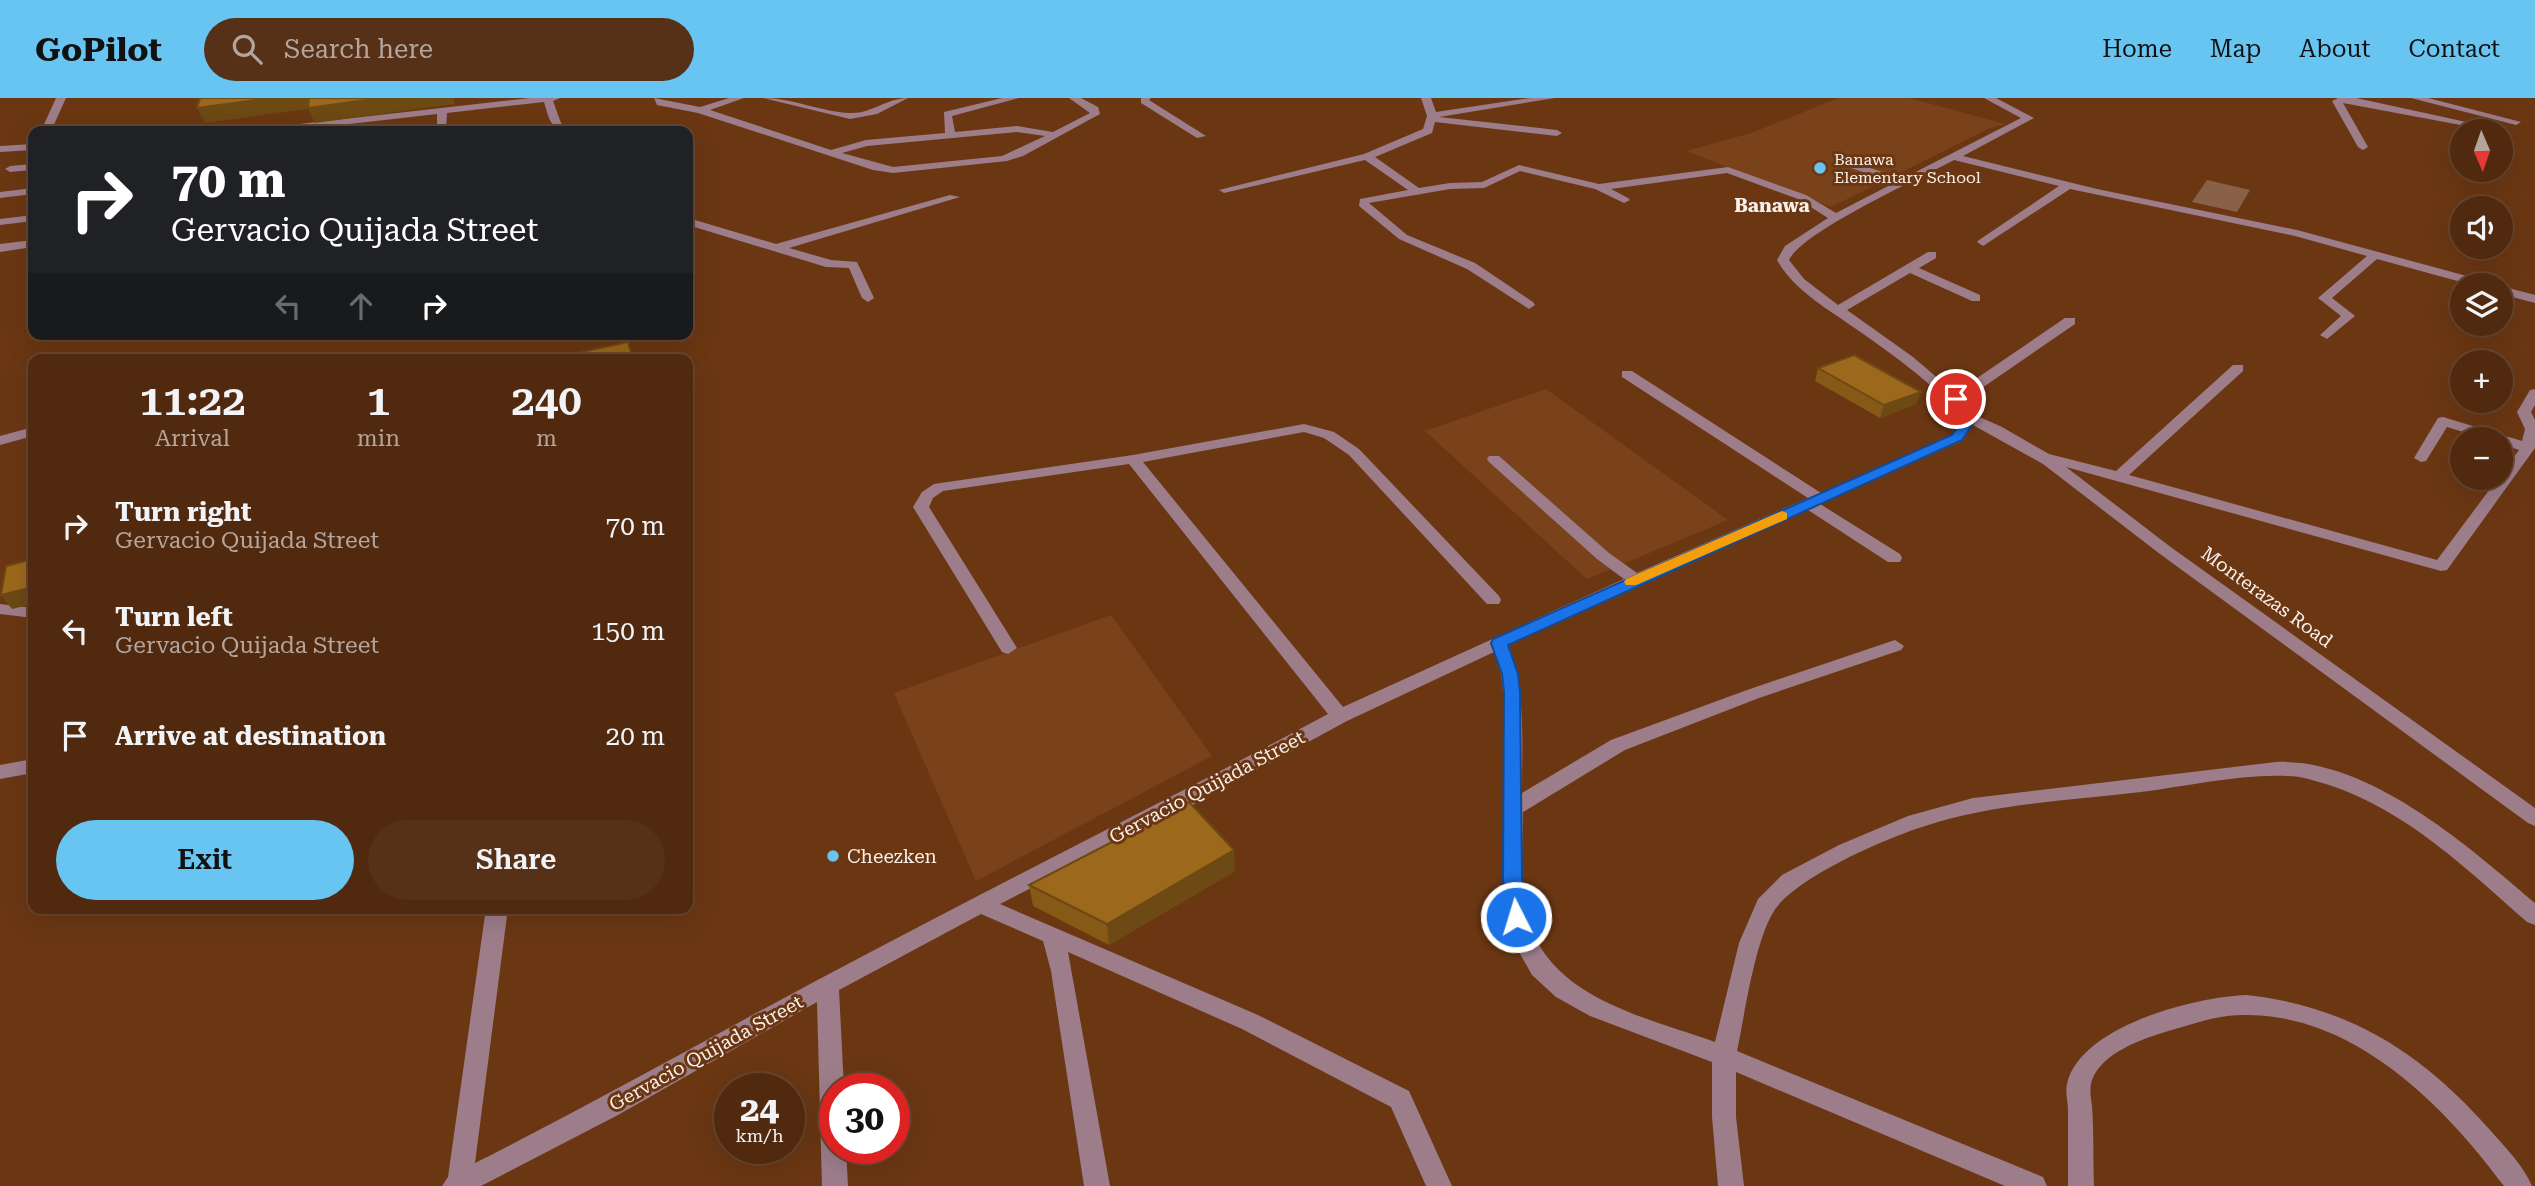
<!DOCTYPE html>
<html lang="en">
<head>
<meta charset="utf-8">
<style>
	:root { --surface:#50290e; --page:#563117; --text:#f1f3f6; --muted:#b4a69e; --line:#67452e; --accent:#68c4f0 }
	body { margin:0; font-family:"Roboto Serif",serif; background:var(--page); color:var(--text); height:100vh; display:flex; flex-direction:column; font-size:26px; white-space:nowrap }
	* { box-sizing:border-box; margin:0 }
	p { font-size:23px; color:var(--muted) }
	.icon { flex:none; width:38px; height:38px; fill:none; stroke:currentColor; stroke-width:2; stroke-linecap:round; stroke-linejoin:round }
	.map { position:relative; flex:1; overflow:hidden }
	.details { position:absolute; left:28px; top:256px; width:665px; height:560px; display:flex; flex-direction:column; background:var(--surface); border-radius:14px; box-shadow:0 7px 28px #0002,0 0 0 2px var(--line) }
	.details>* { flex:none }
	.guide { position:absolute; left:28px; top:28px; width:665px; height:214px; border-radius:14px; box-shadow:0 7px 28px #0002,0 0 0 2px var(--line); background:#202124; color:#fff; overflow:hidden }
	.needle { width:46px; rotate:178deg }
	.tools { position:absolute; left:2450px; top:21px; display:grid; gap:14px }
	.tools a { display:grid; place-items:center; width:63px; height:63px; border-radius:50%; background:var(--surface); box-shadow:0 7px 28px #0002,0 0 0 2px var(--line); font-size:35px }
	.speed { position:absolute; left:714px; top:975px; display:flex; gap:14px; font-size:35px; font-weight:700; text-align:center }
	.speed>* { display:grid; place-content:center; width:91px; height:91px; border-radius:50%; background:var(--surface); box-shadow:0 7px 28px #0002,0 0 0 2px var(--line); line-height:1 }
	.speed small { font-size:18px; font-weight:400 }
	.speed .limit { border:10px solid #d22; background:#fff; color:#111 }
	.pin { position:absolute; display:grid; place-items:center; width:60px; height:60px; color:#fff; margin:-30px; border:4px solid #fff; border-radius:50%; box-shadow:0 2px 7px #0007 }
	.me { position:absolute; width:77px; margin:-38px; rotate:355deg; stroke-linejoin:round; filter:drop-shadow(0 0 5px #0008) }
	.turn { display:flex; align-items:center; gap:24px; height:147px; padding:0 28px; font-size:32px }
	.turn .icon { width:91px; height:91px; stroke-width:2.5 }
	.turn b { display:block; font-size:49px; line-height:60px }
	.lanes { display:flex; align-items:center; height:66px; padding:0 28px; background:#0003; justify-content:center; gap:35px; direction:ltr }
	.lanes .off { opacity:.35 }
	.eta { display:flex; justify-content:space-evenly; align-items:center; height:119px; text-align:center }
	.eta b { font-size:42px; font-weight:600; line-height:49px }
	.primary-button { display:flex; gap:14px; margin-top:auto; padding:14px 28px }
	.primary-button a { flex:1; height:80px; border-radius:42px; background:var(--accent); color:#111; font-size:28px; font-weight:600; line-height:80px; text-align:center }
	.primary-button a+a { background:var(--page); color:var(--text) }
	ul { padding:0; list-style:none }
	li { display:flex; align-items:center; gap:21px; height:105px; padding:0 28px }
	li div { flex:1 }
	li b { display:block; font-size:26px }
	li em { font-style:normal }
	header { display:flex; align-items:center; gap:42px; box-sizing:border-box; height:98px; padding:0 35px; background:var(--accent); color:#111 }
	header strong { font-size:33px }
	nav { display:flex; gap:38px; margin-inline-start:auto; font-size:24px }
	.search { width:490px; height:63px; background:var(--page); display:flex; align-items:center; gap:18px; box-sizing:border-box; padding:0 24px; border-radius:38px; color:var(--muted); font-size:26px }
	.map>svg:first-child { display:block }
	.built { fill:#79421b }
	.green { fill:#896048 }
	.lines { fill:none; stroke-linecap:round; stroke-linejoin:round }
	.minor { fill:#9d7d8a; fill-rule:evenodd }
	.wall { fill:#865917 }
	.shaded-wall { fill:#6d4913 }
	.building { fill:#9c681b; stroke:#6d4913; stroke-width:2 }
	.route { fill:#1a73e8; stroke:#114b97; stroke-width:2 }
	.slow { fill:#f59e0b }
	.poi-dot { fill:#68c4f0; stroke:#6b3713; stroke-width:2.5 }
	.labels { text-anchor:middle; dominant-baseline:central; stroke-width:6; stroke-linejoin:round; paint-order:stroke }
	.far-poi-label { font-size:16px; fill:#f9f0ec; stroke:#6b3713; text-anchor:start }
	.far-quarter-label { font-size:19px; font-weight:bold; fill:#f9f0ec; stroke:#6b3713 }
	.street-label { font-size:19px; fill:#f9f0ec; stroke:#6b3713 }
	.poi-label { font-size:19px; fill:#f9f0ec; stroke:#6b3713; text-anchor:start }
</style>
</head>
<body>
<header>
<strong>GoPilot</strong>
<div class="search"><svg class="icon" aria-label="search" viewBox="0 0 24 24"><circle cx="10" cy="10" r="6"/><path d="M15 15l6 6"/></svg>Search here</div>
<nav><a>Home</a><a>Map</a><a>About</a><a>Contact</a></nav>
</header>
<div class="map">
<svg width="2535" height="1088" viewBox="0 0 2535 1088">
	<rect width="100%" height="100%" fill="#6b3713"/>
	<path class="built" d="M1839 0H1909L2005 26 1988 31 1831 109 1686 53 1751 35Z
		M1546 291 1728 422 1587 481 1425 333Z
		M1111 517 1212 658 976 783 894 595Z"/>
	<path class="green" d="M2207 82 2250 92 2237 114 2192 104Z"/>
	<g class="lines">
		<path class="minor" d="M56 0H66L51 33H41Z
			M530 0H560L553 3 561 25 570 33C550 33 549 20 544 4L447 15 446 33 437 32V16L288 33H259L264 30Z
			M654 0 700 9 729 0H744L710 12 831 52 866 42 945 35 944 14 1002 0H1019L952 18 955 34 1017 28 1053 34 1090 15 1069 0H1081L1098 9 1100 16 1023 58 1007 63 893 75 873 72 698 15 657 7ZM1017 34 1045 38 1002 58 893 69 842 55 867 48Z
			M763 0C793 0 821 14 850 15 871 16 887 0 908 0L877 16 850 21Z
			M1141 0H1151L1149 2 1206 38 1197 40 1141 5Z
			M1421 0H1431L1436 14 1530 0H1555L1439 19 1557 32 1562 35 1557 38 1435 24 1432 35 1375 59 1419 90 1450 85 1482 84 1519 67 1599 86 1728 69 1806 97 1836 115 1894 85 1834 64V60H1842L1902 81 2021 20 1984 0H1996L2034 20 1963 58 2097 91 2297 132 2489 184 2491 187H2472L2377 161 2332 200 2355 218 2327 241 2320 237 2341 218 2318 200 2367 158 2295 138 2070 91 1983 148 1977 144 1979 142 2059 88 1954 62C1921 80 1803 133 1789 162L1804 181 1838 207 1928 154H1936V160L1919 170 1980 197V203H1972L1910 175 1847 212 1913 259 1955 295 2065 220H2075V226L1963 303 1975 317 2002 329 2049 356 2116 373 2233 267H2243V273L2129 377 2437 462 2519 352 2501 346V341H2486L2447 329 2426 363 2421 364 2414 360 2438 320 2443 319 2522 343 2525 331 2517 314 2530 292 2535 291V307L2531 314 2535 322V350L2447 472 2441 473 2066 369 2172 450 2535 710V728L2528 725 2160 456 2043 366 1973 327 1962 343 1820 406 1900 456 1902 460 1900 464H1888L1808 412 1509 547C1526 596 1522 645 1522 695L1611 642 1747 592 1889 544 1895 542 1904 548 1901 552 1759 600 1625 652 1523 714C1523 748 1518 789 1528 821 1551 901 1646 919 1715 944L1739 845 1758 801 1782 777 1839 747 1908 718 1973 700 2276 664C2369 660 2469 749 2535 805V827L2527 824C2468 772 2406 712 2329 687 2316 683 2301 678 2288 678 2239 676 2189 688 2141 694 2068 703 1991 705 1922 729 1882 742 1800 778 1776 810 1755 839 1745 916 1737 953L2043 1079 2047 1088H2005L1736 974V1019L1744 1088H1718L1712 1019V964L1590 918 1556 899 1532 877 1519 854 1505 819 1503 782V594L1501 576 1494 554 1347 623 1187 710 1000 806 1258 917 1409 993 1452 1088H1426L1391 1009 1242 931 1068 854 1110 1088H1084L1051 873 1043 843 981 816 839 892 844 990H835V1050H846L848 1088H822L817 904 618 1017 481 1088H442L448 1079 486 810H508L475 1065C606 999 733 926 863 858 1017 776 1174 699 1328 616L1129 366 943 393 933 400 929 409 1017 550 1008 556 1002 554 913 409 922 394 934 386 1133 357 1304 326 1334 334 1359 351 1499 498 1501 502 1499 506H1487L1349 357 1324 340 1304 334 1143 364 1343 609 1624 481 1597 461 1489 364 1487 361 1489 358H1499L1609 455 1637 475 1808 400 1622 279V273H1632L1821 395 1952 337 1963 320C1933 285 1896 259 1859 233 1830 212 1795 194 1777 162L1785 148 1828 120 1798 101 1727 75 1611 91 1628 100 1630 102 1624 105 1595 91 1520 73 1484 90 1450 91 1369 105 1407 137 1475 165 1533 204 1535 207 1529 211 1467 171 1399 141 1359 108 1360 101 1408 92 1365 62 1224 95 1219 92 1364 56 1423 31 1427 18Z
			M2338 0H2356L2471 25 2466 28 2343 5 2368 49 2363 52 2358 49 2332 3Z
			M2411 0H2428L2521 24 2516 27Z
			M33 46V52L0 54V48Z
			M33 66V72L10 74 5 71 10 68Z
			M33 90V96L0 100V94Z
			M950 97 960 99 789 150 831 162 857 164 874 200 868 204 862 200 849 170 826 169 688 127V120L776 146Z
			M33 117V123L0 127V121Z
			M33 142V149L0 154V146Z
			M2501 188 2535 197V205L2501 196Z
			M33 329V338L0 347V338Z
			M0 506 33 510V520L0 516Z
			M33 661V675L0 681V667Z
			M2246 897C2349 908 2422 955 2490 1032 2505 1049 2523 1067 2532 1088H2504C2443 1006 2353 915 2243 917 2216 917 2190 927 2165 934 2140 942 2102 955 2092 982 2089 991 2091 1000 2092 1008 2094 1035 2093 1062 2094 1088H2068C2068 1063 2068 1038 2068 1012 2068 1004 2065 994 2067 986 2080 928 2195 899 2246 897Z"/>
	</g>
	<path class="wall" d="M1818 270 1916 306 1880 320 1815 283Z
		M1235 773 1109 847 1033 808 1029 787Z"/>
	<path class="shaded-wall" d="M270 0H454V6L315 25 308 11 205 25 197 10Z
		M1921 294 1916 306 1880 320 1884 307Z
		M33 489V506L12 511 1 497Z
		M1234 752 1235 773 1109 847 1107 826Z"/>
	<path class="building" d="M200 0H270L197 10Z
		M309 0H380L308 10Z
		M628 244 633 261H548Z
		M1854 257 1921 294 1884 307 1818 270Z
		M33 461V489L1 497 6 468Z
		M1189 704 1234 752 1107 826 1029 787Z"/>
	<path class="route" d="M1956 297 1960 298 1977 320 1962 342 1508 547 1518 576 1520 594 1522 782 1526 819 1523 824 1516 827 1509 824 1503 782 1504 594 1502 576 1491 545 1493 541 1952 337 1964 320 1950 301Z"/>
	<path class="slow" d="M1782 413 1787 415V421L1636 487H1626L1624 484 1626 481Z"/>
	<g class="poi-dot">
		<circle cx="1820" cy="70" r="7"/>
		<circle cx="833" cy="758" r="7"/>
	</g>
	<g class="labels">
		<g class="far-poi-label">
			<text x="1834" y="61">Banawa<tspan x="1834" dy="18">Elementary School</tspan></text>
		</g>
		<g class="far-quarter-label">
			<text x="1772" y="107">Banawa</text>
		</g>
		<g class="street-label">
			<text transform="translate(2267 499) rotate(36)">Monterazas Road</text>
			<text transform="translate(1207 689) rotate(-28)">Gervacio Quijada Street</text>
			<text transform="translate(706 955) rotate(-29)">Gervacio Quijada Street</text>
		</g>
		<g class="poi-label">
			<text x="847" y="758">Cheezken</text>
		</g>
	</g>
</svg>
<div class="tools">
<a><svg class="needle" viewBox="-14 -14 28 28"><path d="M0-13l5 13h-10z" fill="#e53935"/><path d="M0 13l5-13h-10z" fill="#b4a69e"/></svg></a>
<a><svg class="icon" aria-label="sound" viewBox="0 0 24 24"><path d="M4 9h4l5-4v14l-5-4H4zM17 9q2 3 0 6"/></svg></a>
<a><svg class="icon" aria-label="layers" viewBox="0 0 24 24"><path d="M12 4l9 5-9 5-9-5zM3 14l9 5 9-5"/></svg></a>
<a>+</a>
<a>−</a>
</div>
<div class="speed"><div>24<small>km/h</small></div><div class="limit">30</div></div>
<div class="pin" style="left:1956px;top:301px;background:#d93025"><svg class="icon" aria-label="arrive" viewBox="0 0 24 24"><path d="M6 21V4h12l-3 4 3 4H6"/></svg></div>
<svg class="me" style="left:1516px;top:819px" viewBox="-20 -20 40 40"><circle r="17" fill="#1a73e8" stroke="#fff" stroke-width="3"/><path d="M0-11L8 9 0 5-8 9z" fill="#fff"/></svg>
<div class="guide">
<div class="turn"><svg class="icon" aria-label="right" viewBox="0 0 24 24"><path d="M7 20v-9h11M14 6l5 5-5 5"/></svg><div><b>70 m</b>Gervacio Quijada Street</div></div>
<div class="lanes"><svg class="icon off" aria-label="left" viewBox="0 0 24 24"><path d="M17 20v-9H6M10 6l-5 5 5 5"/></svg><svg class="icon off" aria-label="ahead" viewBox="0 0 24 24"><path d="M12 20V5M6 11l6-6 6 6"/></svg><svg class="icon" aria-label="right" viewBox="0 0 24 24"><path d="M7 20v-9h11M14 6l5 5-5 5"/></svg></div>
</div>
<section class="details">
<div class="eta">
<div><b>11:22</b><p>Arrival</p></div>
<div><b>1</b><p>min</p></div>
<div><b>240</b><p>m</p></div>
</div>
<ul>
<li><svg class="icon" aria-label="right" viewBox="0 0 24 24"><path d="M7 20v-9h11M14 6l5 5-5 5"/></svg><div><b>Turn right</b><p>Gervacio Quijada Street</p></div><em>70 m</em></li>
<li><svg class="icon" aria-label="left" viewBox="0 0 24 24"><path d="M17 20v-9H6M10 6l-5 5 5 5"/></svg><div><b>Turn left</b><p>Gervacio Quijada Street</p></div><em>150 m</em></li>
<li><svg class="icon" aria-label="arrive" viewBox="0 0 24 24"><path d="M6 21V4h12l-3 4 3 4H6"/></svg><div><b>Arrive at destination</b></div><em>20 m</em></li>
</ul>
<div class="primary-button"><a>Exit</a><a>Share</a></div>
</section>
</div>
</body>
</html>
